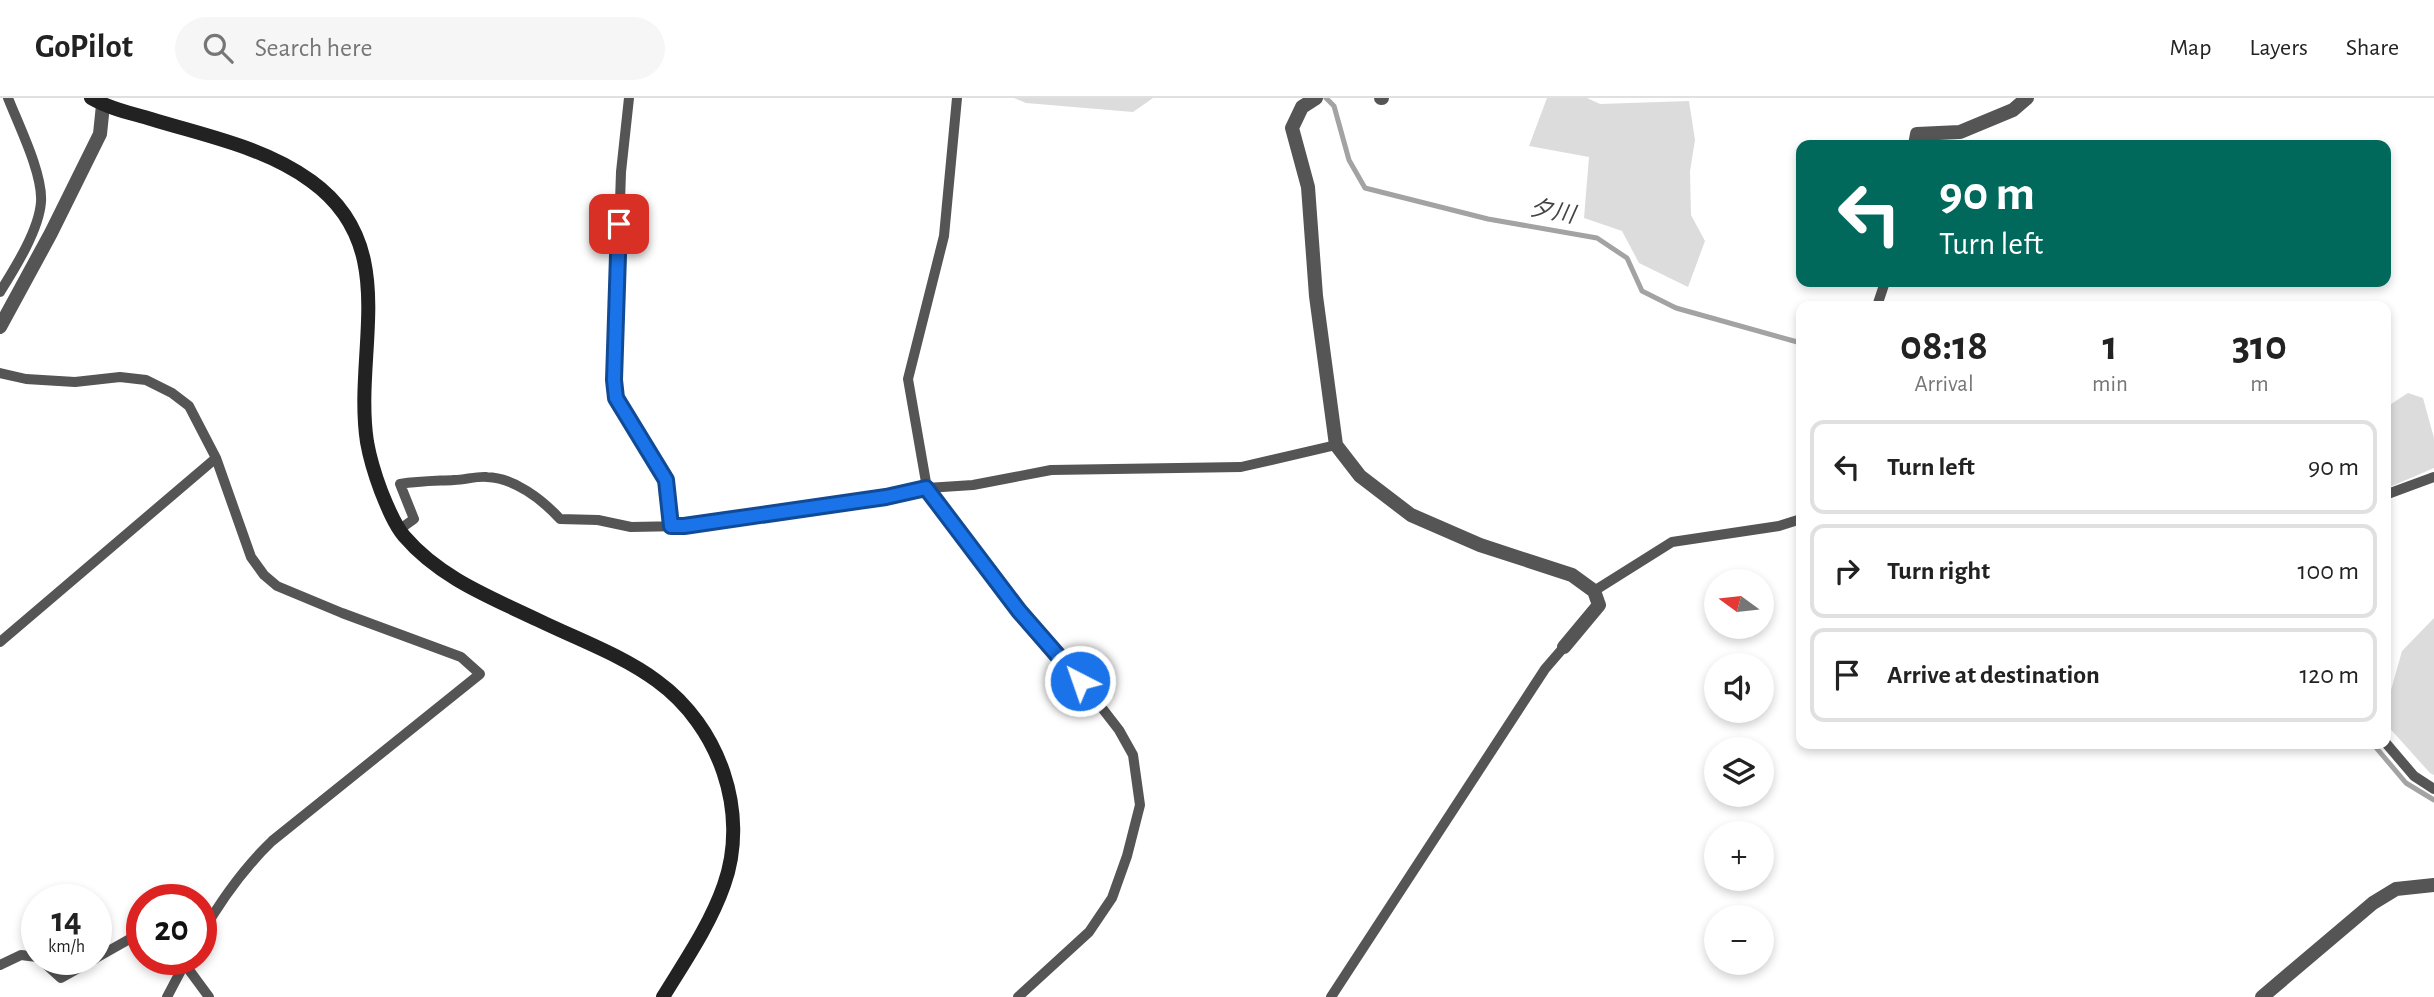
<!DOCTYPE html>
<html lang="en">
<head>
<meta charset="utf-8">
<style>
	:root { --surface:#fff; --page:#f6f6f6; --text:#222; --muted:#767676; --line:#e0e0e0 }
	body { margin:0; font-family:"Alegreya Sans","Noto Sans JP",sans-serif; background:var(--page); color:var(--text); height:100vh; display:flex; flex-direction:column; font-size:26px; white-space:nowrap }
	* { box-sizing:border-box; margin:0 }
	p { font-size:23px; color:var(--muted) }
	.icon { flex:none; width:38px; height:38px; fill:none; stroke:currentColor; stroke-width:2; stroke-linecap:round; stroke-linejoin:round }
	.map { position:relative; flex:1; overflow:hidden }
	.sheet { position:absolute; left:1796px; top:203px; width:595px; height:448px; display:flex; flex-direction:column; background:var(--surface); border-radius:14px; box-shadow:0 4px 10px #0003 }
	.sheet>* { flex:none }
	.guide { position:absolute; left:1796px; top:42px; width:595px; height:147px; border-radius:14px; box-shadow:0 4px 10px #0003; background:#00695c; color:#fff; overflow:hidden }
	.needle { width:46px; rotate:285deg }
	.controls { position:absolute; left:1704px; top:471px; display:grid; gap:14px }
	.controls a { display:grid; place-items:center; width:70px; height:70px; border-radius:50%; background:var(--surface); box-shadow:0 4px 10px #0003; font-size:35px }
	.speed { position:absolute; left:21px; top:786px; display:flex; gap:14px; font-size:35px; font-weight:700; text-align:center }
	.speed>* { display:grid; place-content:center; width:91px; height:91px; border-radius:50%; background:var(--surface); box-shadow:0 4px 10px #0003; line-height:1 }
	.speed small { font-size:18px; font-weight:400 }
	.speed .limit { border:10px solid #d22; background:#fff; color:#111 }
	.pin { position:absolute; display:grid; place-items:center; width:60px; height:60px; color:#fff; margin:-30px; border-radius:14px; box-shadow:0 4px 10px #0006 }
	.me { position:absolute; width:77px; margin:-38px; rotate:319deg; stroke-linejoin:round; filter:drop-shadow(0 0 5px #0008) }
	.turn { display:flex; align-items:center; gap:24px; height:147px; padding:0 28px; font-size:32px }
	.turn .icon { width:91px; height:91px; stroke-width:2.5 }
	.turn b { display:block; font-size:49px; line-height:60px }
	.eta { display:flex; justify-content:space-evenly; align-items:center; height:119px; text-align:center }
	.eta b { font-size:42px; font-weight:700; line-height:49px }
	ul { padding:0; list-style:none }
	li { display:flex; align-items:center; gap:21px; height:94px; margin:0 14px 10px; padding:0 14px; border:4px solid var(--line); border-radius:14px }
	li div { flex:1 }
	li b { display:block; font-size:26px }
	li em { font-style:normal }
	header { display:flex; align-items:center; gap:42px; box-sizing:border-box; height:98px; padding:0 35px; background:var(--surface); border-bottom:2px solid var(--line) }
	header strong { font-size:33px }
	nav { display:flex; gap:38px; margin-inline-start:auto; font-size:24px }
	.search { width:490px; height:63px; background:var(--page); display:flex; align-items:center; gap:18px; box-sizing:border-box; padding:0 24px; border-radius:38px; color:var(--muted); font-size:26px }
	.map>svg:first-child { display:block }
	.green { fill:#dcdcdc }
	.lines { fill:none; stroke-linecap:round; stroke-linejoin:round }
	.stream { stroke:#a3a3a3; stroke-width:5 }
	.lane { stroke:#555; stroke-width:10 }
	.street { stroke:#555; stroke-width:14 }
	.secondary { stroke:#222; stroke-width:14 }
	.route-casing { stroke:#114b97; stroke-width:18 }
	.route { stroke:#1a73e8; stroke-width:12 }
	.labels { text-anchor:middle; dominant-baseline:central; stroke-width:6; stroke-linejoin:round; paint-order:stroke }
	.water-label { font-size:23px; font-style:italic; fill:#444; stroke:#fff }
</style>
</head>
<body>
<header>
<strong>GoPilot</strong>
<div class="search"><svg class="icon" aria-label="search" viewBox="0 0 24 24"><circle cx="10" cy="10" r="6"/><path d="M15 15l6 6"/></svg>Search here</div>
<nav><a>Map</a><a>Layers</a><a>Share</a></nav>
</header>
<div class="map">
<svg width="2434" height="899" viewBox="0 0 2434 899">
	<rect width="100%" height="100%" fill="#fff"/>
	<path class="green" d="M1014 0H1153L1133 14 1026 5Z
		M1547 0H1587L1600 6 1689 3 1695 42 1690 73 1691 117 1705 143 1688 189 1639 165 1622 133 1584 120 1589 59 1529 48Z
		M2408 295 2423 300 2434 340V370L2385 391V310Z
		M2434 520V677L2430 675 2385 625V613L2402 553Z"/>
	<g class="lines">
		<path class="stream" d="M1326 0 1334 8 1349 62 1365 90 1488 121 1597 140 1627 160 1642 193 1676 210 1801 245
			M2373 646 2406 685 2434 702"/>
		<path class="lane" d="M629 0 621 74 614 281 616 300 666 382 671 428
			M957 0 944 138 908 281 927 390 1019 513 1095 601 1119 632 1133 657 1140 707 1127 758 1112 800 1089 834 1018 899
			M0 194C15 170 39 132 41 104 43 76 19 28 8 0
			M1877 208 1885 184
			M0 275 26 281 75 284 120 279 146 282 172 295 189 308 216 360 251 459 264 477 277 488 342 515 461 559 480 576 272 743C243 771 221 802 201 837
			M2385 397 2434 379
			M400 431 414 421 400 386C419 383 436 383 454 382 465 382 476 378 487 379 514 380 542 401 560 421L598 422 631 429 684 428 886 399 927 390 973 387 1051 372 1241 369 1336 347
			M1594 493 1672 444 1779 428 1801 421
			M0 544 216 360
			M2385 644 2414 678 2434 691
			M96 860 142 834
			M40 861 61 880 95 861
			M181 861 209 899
			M0 867 21 857 37 859
			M167 899 186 863
			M1331 899 1545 571 1564 549"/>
		<path class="street" d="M1316 0 1302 9 1292 30 1308 89 1316 198 1336 347 1360 378 1411 417 1480 447 1572 477 1594 493 1599 507 1564 549
			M1381 0H1382
			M1915 47 1917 36 1960 34 2013 12 2027 0
			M0 229 51 135 100 36 103 7
			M2262 899 2373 805 2396 791 2434 787"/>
		<path class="secondary" d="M91 0C110 11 131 15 151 21 206 38 264 49 311 83 403 149 353 252 367 344 370 361 375 377 381 393 387 408 394 426 404 438 440 480 490 499 538 522 577 541 622 557 657 583 719 628 750 714 724 787 710 827 685 863 663 899"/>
	</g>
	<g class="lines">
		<g class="route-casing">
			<path id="route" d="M619 126 614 282 616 300 666 382 671 428H684L886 399 926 390 1019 513 1080 583"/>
		</g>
		<use href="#route" class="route"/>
	</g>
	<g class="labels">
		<g class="water-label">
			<text transform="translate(1552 114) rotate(10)">夕川</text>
		</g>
	</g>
</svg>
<div class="controls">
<a><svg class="needle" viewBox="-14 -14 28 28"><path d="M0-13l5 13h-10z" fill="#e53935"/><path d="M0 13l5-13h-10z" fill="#767676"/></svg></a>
<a><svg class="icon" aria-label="sound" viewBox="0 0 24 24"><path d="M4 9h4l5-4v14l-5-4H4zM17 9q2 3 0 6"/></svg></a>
<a><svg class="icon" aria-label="layers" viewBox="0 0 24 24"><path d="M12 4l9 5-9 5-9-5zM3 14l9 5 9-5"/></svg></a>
<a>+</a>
<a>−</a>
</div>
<div class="speed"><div>14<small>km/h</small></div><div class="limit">20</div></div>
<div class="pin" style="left:619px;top:126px;background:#d93025"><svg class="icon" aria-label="arrive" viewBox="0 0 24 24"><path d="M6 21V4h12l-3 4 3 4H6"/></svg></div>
<svg class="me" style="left:1080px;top:583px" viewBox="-20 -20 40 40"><circle r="17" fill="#1a73e8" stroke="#fff" stroke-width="3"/><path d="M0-11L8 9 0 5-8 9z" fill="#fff"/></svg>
<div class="guide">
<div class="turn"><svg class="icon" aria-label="left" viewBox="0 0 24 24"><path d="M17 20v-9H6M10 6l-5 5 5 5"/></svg><div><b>90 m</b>Turn left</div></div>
</div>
<section class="sheet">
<div class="eta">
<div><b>08:18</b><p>Arrival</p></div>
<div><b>1</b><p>min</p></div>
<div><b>310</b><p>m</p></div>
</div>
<ul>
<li><svg class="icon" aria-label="left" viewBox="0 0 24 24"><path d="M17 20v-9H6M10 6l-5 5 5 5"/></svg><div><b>Turn left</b></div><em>90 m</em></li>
<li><svg class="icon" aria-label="right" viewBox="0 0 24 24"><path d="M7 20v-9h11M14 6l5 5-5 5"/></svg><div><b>Turn right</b></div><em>100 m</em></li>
<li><svg class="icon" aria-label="arrive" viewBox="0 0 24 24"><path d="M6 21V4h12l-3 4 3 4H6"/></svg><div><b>Arrive at destination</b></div><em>120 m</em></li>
</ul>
</section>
</div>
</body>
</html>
